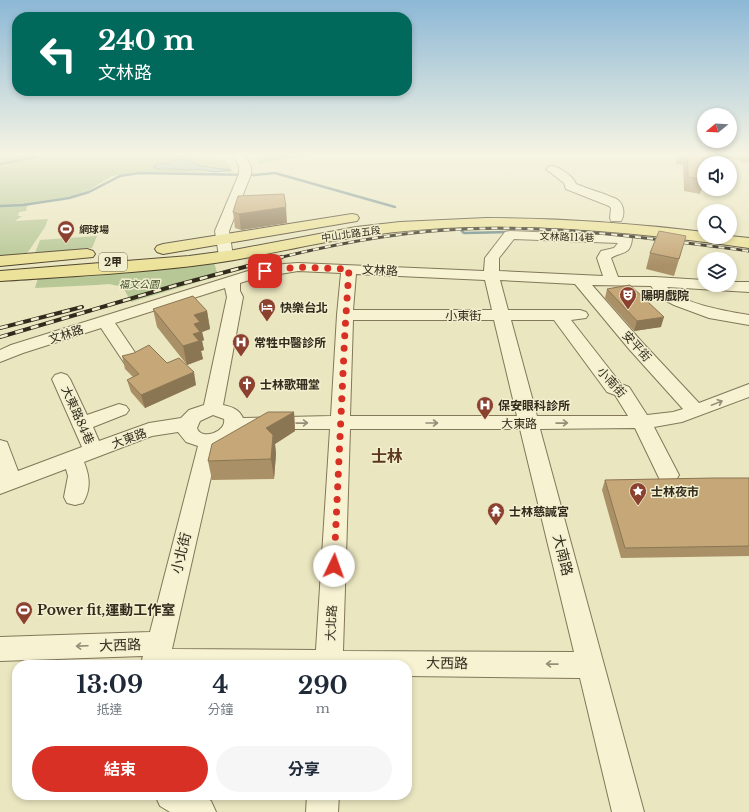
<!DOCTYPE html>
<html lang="zh-TW">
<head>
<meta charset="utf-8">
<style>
	:root { --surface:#fff; --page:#f6f6f7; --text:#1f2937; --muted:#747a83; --accent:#d93025 }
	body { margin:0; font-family:"Libre Baskerville","Noto Sans TC",serif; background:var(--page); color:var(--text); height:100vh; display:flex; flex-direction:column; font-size:15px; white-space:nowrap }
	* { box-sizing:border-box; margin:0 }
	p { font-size:13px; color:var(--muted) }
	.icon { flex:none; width:22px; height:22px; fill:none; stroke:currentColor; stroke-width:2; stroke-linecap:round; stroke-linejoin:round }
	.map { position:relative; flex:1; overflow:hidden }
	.details { position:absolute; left:12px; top:660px; width:400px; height:140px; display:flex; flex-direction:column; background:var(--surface); border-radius:16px; box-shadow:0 2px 6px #0003 }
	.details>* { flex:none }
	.banner { position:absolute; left:12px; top:12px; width:400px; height:84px; border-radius:16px; box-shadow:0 2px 6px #0003; background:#00695c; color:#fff; overflow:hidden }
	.needle { width:26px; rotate:252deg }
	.fabs { position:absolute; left:697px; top:108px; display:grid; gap:8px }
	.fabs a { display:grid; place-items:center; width:40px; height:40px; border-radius:50%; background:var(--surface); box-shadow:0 2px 6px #0003; font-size:20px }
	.pin { position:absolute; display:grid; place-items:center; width:34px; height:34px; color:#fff; margin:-17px; border-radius:8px; box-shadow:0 2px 6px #0006 }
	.me { position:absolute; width:44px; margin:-22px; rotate:3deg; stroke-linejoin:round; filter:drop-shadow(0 0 3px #0008) }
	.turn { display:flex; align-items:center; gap:14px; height:84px; padding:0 20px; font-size:18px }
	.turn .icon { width:52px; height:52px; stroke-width:2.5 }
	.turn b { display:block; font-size:28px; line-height:34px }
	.eta { display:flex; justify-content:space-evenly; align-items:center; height:68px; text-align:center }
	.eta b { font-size:24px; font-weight:700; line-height:28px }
	.primary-button { display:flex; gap:8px; margin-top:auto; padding:8px 20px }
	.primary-button a { flex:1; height:46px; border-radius:24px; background:var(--accent); color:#fff; font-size:16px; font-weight:700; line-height:46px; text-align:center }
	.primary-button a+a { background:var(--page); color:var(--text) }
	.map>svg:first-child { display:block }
	.green { fill:#b7c795 }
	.water { fill:#a3bdba; stroke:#6b8988 }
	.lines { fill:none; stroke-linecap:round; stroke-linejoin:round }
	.stream { stroke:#6b8988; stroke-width:2.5 }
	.minor-casing { stroke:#827759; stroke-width:2 }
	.major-casing { stroke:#4f442e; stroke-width:2 }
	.minor { fill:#f6f2d2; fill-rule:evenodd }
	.major { fill:#ece29a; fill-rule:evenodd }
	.rail-far1-casing { stroke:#322b1d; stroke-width:3 }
	.rail-casing { stroke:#322b1d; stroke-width:4 }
	.rail-far1 { stroke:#f2efcf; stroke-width:2; stroke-dasharray:6; stroke-linecap:butt }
	.rail { stroke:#f2efcf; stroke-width:2.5; stroke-dasharray:8; stroke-linecap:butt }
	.wall { fill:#aa9067 }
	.shaded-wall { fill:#8b7654 }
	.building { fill:#c6a878; stroke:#8b7654 }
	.oneway { stroke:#948e78 }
	.route { stroke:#d93025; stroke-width:7; stroke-dasharray:0 12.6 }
	.labels { text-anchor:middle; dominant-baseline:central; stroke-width:3; stroke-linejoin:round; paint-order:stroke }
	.far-poi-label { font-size:10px; font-weight:bold; fill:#322b1d; stroke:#f2efcf; text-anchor:start }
	.far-street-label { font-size:10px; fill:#322b1d; stroke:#f2efcf }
	.far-park-label { font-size:10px; font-style:italic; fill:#3b4d25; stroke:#f2efcf }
	.shield { fill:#f2efcf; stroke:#6c6652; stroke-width:1 }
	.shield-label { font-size:11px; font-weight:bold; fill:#322b1d }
	.street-label { font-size:12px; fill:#322b1d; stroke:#f2efcf }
	.poi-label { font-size:12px; font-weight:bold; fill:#322b1d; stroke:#f2efcf; text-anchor:start }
	.near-street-label { font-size:14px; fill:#322b1d; stroke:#f2efcf }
	.near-poi-label { font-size:14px; font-weight:bold; fill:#322b1d; stroke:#f2efcf; text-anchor:start }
	.district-label { font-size:16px; font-weight:bold; fill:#5c381f; stroke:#f2efcf }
</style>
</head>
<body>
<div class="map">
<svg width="749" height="812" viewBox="0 0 749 812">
	<rect width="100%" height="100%" fill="#eae6c0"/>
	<path class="green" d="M0 153H168L176 155 226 160 233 172H137L112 176 89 190 72 196 28 203 26 211 19 212 18 216H22L15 221 48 219 45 227 26 255 0 256Z
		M255 153H325L259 164Z
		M97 236 92 248 35 253 40 240Z
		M213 259 218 276 131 302 123 287 109 284 96 285 35 288 38 278 74 277Z"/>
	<path class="water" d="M179 159 189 160 199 166 231 170 214 172 201 169 185 170 175 169H158L153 167 159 163 166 164Z"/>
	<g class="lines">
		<path class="stream" d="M0 164 36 157
			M0 206 23 205 69 198 89 192 120 176 139 173 254 175 275 173 395 207
			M461 230 464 233 509 232"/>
		<g class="minor-casing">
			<path id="minor" d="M232 153H242L251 166V174L229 231 233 256 231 259 226 260 221 259 219 256 215 231 239 174V166Z
				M552 166C560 167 574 177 576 184 585 188 612 196 618 200 624 205 625 215 621 221H611L610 218 611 208 609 206 566 189 564 183 546 169 548 167Z
				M510 231 630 236 632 239C630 256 622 251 611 258L618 277H655L704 280V285H730V282H749V292L667 287C678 303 730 312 749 315V325L709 318 674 305 659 297 651 286 592 285 641 341 699 403 749 384V397L682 422 654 427 679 475 676 480 668 483 660 480 635 428 540 429 644 812H612L580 678 407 676V665H145L142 660 143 656 0 661V637L150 632 198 446 186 442 178 432 152 436 84 462C90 477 91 489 83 503L75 505 67 503 64 497 68 476 66 469 0 494V440L7 442 18 471 82 447 52 379 55 375 61 373 67 375 70 379 87 415 119 404 126 406 129 410 126 414 93 427 99 441 149 423 181 418 189 410 204 405 227 297 225 288 115 323 140 360 137 364 131 365 125 364 101 328 23 353 0 362V350L11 345 248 271 284 264 298 263 484 271 485 258 505 232ZM514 239 618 243 614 248 601 251 597 258 603 276 499 271V258ZM298 271 341 273 337 315 331 416 243 418C239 409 232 407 223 405L243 297 240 291V283L256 278ZM356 274 485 280 492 310H353ZM500 280 575 284 629 349 683 409 673 412 647 415 629 387 621 384 571 320 586 318 588 315 586 312 580 310H508ZM353 320H494L517 416H350ZM511 320H554L607 392 615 395 628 416H537ZM213 415 224 419C227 432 201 441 197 428L200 421ZM249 429H330L316 650 172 649 218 446C233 442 236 432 249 429ZM350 429H520L574 652 343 651Z
				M155 795H202L211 801 216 812H170L160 806Z
				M307 795H339L338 812H306Z"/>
		</g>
		<g class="major-casing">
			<path id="major" d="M352 214 357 215 359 218 357 221 163 254 157 252 155 249 157 246 163 244Z
				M486 218C560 218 632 223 704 232V237H730V236L749 238V248C647 234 546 223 443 228 408 230 373 234 338 240 297 247 256 257 215 263 144 273 72 276 0 281V271L189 256 234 250 356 227 400 222Z
				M87 249 93 251 95 254 93 257 0 266V256Z"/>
		</g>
		<use href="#minor" class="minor"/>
		<use href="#major" class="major"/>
		<g class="rail-far1-casing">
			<path id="rail-far1" d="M278 258C339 243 403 231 466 229 561 225 655 239 749 251"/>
		</g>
		<g class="rail-casing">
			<path id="rail" d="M0 328 82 307
				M0 337 177 285 282 257"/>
		</g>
		<use href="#rail-far1" class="rail-far1"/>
		<use href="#rail" class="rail"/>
	</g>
	<path class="wall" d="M678 153H749V163L740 162V160L719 158 717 163H704V169H703L704 180 700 194 684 191 683 165 675 164Z
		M233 212 287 223 241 230 235 228Z
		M650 253H681L674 276 646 269Z
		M607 289 661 327 634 331 605 298Z
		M153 309 207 311 210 329 202 332 204 340 202 341 204 350 201 351 203 359 187 365 157 327Z
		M122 356 167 363 196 385 145 408 131 392 127 380 133 377 125 369Z
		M294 412 295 431 275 444 276 454 274 479 212 480 208 461Z
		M749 478V556L621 558 602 490 605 480Z"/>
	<path class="shaded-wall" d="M286 207 287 223 241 230 239 214Z
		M207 311 210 329 202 332 204 340 202 341 204 350 201 351 203 359 187 365 183 346 193 334 194 315Z
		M664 317 661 327 634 331 637 321Z
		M194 372 196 385 145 408 141 395Z
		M294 412 295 431 275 444 276 454 274 479 271 459 266 428Z"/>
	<path class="building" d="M687 153H717L719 157 703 155 704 180 688 177Z
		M284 194 286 207 239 214 233 212 238 196Z
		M659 231 686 236 679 259 650 253Z
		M630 285 664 317 637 321 607 289Z
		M193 296 207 311 194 315 200 322 194 324 200 332 193 334 199 341 183 346 153 309Z
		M149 345 167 363 179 358 194 372 141 395 127 380 139 374 122 356 134 353Z
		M268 412H294L266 428 273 435 271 459 208 461 212 444Z
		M714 478H749V546L625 548 605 480Z"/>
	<defs><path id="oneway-shaft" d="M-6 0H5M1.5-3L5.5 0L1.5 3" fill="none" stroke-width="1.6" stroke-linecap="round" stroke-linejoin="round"/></defs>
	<g class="oneway">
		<use href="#oneway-shaft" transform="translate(717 403) rotate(-22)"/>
		<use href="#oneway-shaft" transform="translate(302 423) rotate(-1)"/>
		<use href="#oneway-shaft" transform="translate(432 423)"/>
		<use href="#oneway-shaft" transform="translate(562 423) rotate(-1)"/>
		<use href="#oneway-shaft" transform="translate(82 646) rotate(178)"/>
		<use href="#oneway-shaft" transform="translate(552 664) rotate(-179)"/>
	</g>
	<linearGradient id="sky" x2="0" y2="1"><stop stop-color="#8cb8d6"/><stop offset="0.58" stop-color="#f6f4e3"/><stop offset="1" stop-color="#f6f4e3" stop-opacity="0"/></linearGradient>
	<rect width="749" height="266" fill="url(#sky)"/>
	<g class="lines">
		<path class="route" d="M265 271 298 267 349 269 345 330 334 566"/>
	</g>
	<defs>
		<g id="stadium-pin" transform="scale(0.9)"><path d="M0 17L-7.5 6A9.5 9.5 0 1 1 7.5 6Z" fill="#8c402e" stroke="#f2efcf"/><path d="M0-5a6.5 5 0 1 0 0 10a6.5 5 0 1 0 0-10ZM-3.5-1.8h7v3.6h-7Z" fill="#fff"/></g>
		<g id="theatre-pin" transform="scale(0.9)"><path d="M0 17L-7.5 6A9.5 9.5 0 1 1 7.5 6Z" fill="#8c402e" stroke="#f2efcf"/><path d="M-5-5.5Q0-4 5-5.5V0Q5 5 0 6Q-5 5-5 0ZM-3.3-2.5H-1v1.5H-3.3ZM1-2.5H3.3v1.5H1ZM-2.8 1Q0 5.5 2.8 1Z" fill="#fff"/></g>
		<g id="hotel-pin" transform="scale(0.9)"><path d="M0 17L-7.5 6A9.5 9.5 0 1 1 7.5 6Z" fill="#8c402e" stroke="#f2efcf"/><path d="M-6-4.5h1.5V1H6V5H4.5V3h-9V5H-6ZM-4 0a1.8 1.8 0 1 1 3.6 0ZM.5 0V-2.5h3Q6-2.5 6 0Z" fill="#fff"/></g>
		<g id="hospital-pin" transform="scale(0.9)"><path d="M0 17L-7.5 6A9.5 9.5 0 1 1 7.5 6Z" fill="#8c402e" stroke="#f2efcf"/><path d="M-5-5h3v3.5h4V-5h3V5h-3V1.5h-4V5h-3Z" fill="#fff"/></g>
		<g id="church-pin" transform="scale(0.9)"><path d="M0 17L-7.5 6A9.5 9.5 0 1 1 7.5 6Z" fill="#8c402e" stroke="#f2efcf"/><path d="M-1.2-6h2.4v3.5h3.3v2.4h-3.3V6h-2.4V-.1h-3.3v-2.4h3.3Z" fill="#fff"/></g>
		<g id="sight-pin" transform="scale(0.9)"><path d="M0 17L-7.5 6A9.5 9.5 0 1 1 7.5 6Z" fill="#8c402e" stroke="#f2efcf"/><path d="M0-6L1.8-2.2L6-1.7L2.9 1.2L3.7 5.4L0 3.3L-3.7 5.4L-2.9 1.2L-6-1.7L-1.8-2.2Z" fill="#fff"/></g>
		<g id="temple-pin" transform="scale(0.9)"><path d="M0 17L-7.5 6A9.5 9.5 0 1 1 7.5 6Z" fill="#8c402e" stroke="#f2efcf"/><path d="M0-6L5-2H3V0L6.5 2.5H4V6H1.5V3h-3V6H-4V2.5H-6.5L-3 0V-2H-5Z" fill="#fff"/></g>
	</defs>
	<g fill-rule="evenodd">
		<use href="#stadium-pin" x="66" y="229"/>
		<use href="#theatre-pin" x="628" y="295"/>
		<use href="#hotel-pin" x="267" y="307"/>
		<use href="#hospital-pin" x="241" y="342"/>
		<use href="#church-pin" x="247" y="384"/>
		<use href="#hospital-pin" x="485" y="405"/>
		<use href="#sight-pin" x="638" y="491"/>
		<use href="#temple-pin" x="496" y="511"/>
		<use href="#stadium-pin" x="24" y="610"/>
	</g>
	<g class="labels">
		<g class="far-poi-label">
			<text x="79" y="229">網球場</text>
		</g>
		<g class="far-street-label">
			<text transform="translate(351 234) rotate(-8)">中山北路五段</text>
			<text transform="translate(567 237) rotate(2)">文林路114巷</text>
		</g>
		<g class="far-park-label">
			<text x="139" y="284">福文公園</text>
		</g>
		<rect class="shield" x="99" y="253" width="28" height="18" rx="3"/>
		<g class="shield-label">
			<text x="113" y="262">2甲</text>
		</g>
		<g class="street-label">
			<text transform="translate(380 270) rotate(3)">文林路</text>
			<text x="463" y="315">小東街</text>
			<text transform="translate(66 334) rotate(-18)">文林路</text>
			<text transform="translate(637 346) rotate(48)">安平街</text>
			<text transform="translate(612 382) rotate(48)">小南街</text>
			<text transform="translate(78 415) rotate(66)">大東路84巷</text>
			<text x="519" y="423">大東路</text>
			<text transform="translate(129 438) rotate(-20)">大東路</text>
			<text transform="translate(331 623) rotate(-87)">大北路</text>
		</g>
		<g class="poi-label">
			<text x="641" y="295">陽明戲院</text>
			<text x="280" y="307">快樂台北</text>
			<text x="254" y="342">常牲中醫診所</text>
			<text x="260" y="384">士林歌珊堂</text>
			<text x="498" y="405">保安眼科診所</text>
			<text x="651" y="491">士林夜市</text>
			<text x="509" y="511">士林慈諴宮</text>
		</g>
		<g class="near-street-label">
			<text transform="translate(181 553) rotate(-76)">小北街</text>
			<text transform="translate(563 555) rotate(76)">大南路</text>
			<text transform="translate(120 645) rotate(-2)">大西路</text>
			<text transform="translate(447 663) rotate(1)">大西路</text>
		</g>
		<g class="near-poi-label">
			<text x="37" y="610">Power fit,運動工作室</text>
		</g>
		<g class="district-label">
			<text x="387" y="456">士林</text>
		</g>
	</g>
</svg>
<div class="fabs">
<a><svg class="needle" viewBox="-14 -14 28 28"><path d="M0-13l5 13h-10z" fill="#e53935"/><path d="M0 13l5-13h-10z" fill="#747a83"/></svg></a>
<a><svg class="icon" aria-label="sound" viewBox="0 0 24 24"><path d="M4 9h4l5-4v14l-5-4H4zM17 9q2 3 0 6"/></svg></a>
<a><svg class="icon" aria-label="search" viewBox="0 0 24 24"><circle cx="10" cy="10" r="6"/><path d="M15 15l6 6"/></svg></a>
<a><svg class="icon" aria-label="layers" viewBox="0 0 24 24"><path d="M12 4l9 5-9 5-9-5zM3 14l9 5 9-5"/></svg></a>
</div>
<div class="pin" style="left:265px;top:271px;background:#d93025"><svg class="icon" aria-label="arrive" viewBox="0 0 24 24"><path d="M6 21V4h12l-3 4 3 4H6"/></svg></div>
<svg class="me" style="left:334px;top:566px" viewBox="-20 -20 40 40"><circle r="19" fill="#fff"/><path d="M0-13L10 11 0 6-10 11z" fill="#d93025"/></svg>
<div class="banner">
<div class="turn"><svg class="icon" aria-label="left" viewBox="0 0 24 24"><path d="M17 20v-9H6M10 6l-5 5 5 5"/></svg><div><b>240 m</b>文林路</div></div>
</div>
<section class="details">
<div class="eta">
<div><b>13:09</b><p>抵達</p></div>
<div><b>4</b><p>分鐘</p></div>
<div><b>290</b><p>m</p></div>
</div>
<div class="primary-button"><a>結束</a><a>分享</a></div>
</section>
</div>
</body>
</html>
